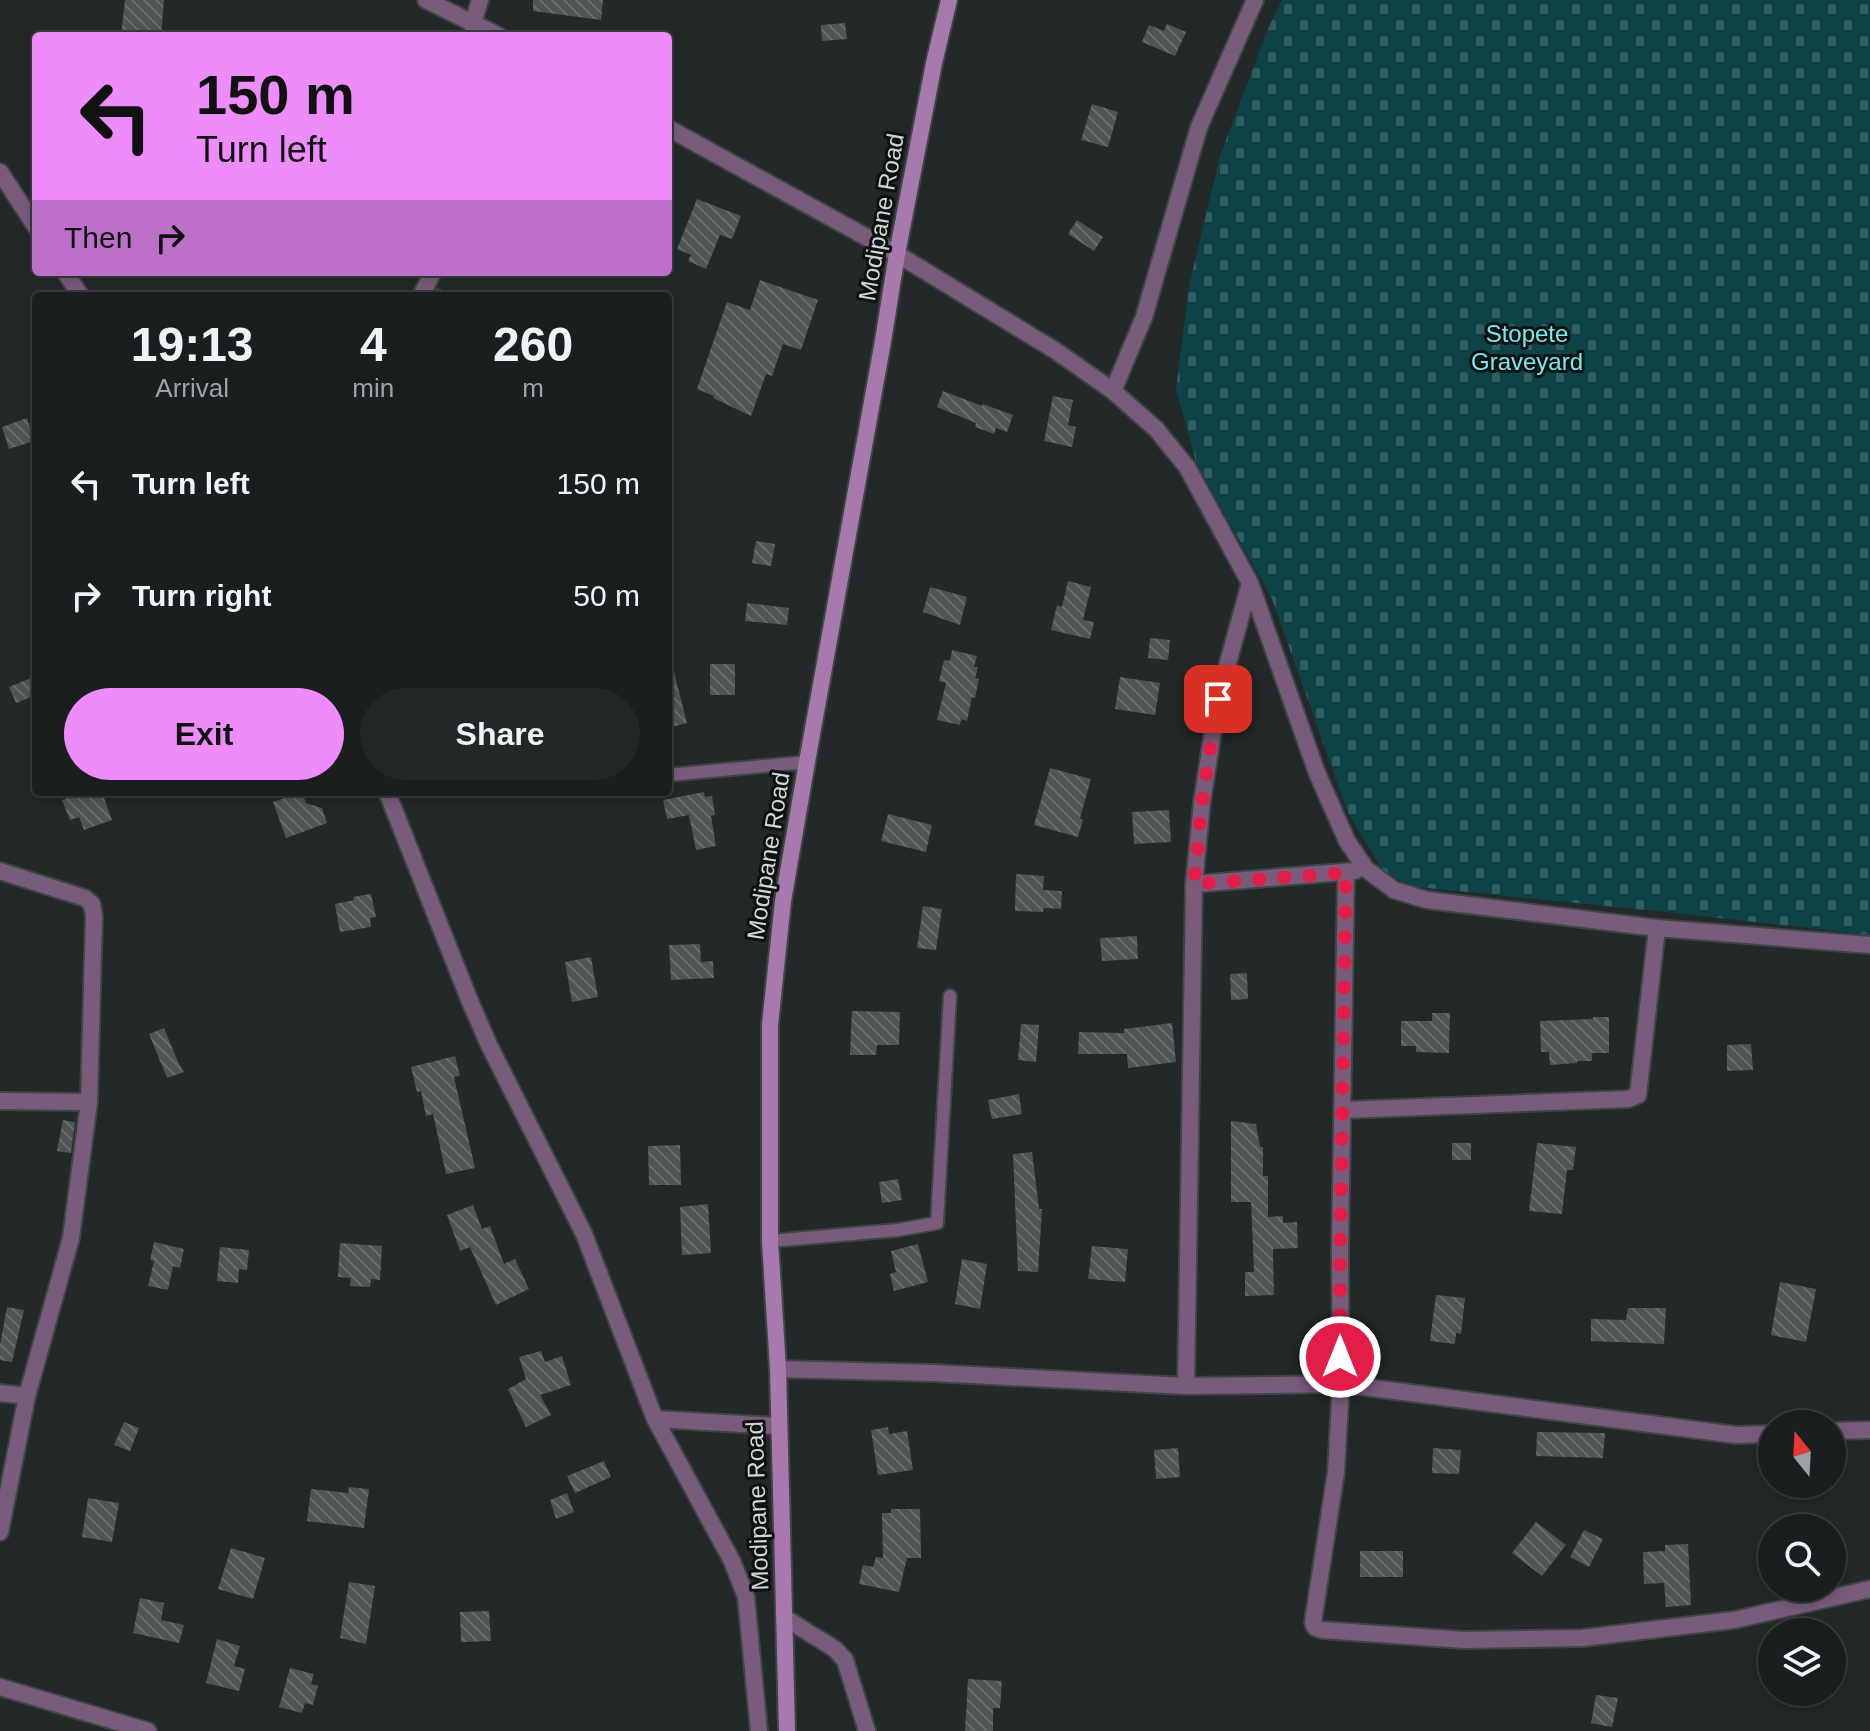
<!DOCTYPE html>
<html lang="en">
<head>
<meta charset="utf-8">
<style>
	:root { --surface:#1a1e1f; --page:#232728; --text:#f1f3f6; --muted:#9fa2a4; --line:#383c3d; --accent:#ed8cfa }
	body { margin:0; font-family:Arial,sans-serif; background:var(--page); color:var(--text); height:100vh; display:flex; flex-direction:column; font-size:30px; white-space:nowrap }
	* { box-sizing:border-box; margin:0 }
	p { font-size:26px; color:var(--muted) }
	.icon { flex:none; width:44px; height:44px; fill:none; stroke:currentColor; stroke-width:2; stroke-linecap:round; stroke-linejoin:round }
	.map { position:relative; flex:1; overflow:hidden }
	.sheet { position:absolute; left:32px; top:292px; width:640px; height:504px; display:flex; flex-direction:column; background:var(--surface); border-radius:8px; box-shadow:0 4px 12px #0003,0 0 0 2px var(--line) }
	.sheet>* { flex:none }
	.hud { position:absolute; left:32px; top:32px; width:640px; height:244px; border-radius:8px; box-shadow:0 4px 12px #0003,0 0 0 2px var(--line); background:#ed8cfa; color:#111; overflow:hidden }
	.needle { width:52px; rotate:342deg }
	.buttons { position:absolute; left:1758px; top:1410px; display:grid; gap:16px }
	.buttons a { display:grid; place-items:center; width:88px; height:88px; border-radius:50%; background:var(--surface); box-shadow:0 4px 12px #0003,0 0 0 2px var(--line); font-size:40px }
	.pin { position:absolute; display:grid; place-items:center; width:68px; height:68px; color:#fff; margin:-34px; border-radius:16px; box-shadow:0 4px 12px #0006 }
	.me { position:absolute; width:88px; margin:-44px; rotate:0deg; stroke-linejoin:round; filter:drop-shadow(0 0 6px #0008) }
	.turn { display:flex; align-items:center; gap:28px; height:168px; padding:0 32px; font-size:36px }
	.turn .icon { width:104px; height:104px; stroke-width:2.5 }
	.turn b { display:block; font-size:56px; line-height:68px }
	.then { display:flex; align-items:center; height:76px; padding:0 32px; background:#0003; gap:16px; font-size:30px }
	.eta { display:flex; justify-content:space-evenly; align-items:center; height:136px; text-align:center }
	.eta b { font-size:48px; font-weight:700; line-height:56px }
	.primary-button { display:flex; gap:16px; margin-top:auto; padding:16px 32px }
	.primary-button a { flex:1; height:92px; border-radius:48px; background:var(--accent); color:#111; font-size:32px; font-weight:700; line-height:92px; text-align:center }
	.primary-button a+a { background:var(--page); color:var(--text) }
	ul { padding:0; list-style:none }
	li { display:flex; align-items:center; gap:24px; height:112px; padding:0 32px }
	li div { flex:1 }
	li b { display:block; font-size:30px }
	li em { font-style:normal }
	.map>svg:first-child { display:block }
	.cemetery { fill:url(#cemetery-stones) }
	.building { fill:url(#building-back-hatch) }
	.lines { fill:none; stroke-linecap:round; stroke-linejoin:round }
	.service-casing { stroke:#3f4445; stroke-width:16 }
	.minor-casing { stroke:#3f4445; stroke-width:20 }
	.secondary-casing { stroke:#3f4445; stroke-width:20 }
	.service { stroke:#795c7c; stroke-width:12 }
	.minor { stroke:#795c7c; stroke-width:16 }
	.secondary { stroke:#a779ad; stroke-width:16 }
	.route { stroke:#e11d48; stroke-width:14; stroke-dasharray:0 25.2 }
	.labels { text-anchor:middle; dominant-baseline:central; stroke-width:6; stroke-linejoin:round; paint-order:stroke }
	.street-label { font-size:24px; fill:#d3d6d7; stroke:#0e1111 }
	.park-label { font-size:24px; fill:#78ebf1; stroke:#0e1111 }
</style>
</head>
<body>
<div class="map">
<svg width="1870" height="1731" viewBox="0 0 1870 1731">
	<defs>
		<pattern id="cemetery-stones" width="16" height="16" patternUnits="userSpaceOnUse" patternTransform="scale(2)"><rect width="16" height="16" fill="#0d4346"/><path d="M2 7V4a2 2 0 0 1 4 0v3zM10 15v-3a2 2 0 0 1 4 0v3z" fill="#2f5d60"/></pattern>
		<pattern id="building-back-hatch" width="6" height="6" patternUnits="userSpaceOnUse" patternTransform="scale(2)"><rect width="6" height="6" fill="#4f5555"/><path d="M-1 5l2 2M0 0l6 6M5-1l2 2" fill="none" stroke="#676d6d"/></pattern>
	</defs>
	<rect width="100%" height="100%" fill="#232829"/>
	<path class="cemetery" d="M1282 0H1870V935L1675 913 1407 886 1382 869 1348 813 1272 599 1196 462 1176 389 1189 286 1220 156 1267 31Z"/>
	<path class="building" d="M125 0H164L161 36H121Z
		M533 0H603L601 20 533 11Z
		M845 23 847 39 822 41 821 25Z
		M1167 24 1186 32 1175 56 1142 42 1149 25 1164 31Z
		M1092 104 1118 112 1108 147 1081 140Z
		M697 199 741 216 732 239 720 235 706 269 688 261 691 255 677 249Z
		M1077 220 1103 237 1094 251 1068 234Z
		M760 280 818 300 801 350 783 344 772 376 766 374 751 416 713 398 714 396 697 389 727 302 750 310Z
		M943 391 982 406 983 404 1013 415 1007 432 996 428 994 434 975 427 976 423 937 407Z
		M1053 396 1073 400 1068 425 1076 427 1072 447 1044 441Z
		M27 418 34 441 9 449 2 427Z
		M756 541 775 544 771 566 752 563Z
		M1068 581 1091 587 1083 620 1094 622 1090 639 1051 630 1057 605 1062 607Z
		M930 587 967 597 960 625 923 612Z
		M747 603 789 608 787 625 745 621Z
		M1150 638 1170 640 1168 660 1148 658Z
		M952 650 977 656 974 667H978L975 678 979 679 975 698 972 697 967 721 961 719 960 725 937 720 946 683 939 681 944 660 950 661Z
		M710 664H735V695H710Z
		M674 672 687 723 668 728V673Z
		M36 676V695L16 703 9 687Z
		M1120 677 1160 683 1155 715 1115 709Z
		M1050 768 1091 779 1080 818 1083 820 1078 837 1034 825Z
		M84 792H102L112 820 84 830 79 817 70 820 62 800Z
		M302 792 306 803 322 808 327 823 286 838 273 802Z
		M704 792 705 797 712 796 715 815 711 816 716 846 696 850 689 815 667 819 663 800Z
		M1169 810 1171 842 1134 844 1132 812Z
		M888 814 932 825 926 852 881 841Z
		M1016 874 1044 876 1043 890 1062 891 1061 909 1044 908 1043 912 1015 911Z
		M371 894 376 917 370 918 371 927 340 932 335 904 354 900 353 897Z
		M923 906 942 909 936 950 917 948Z
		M1137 936 1138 959 1102 961 1100 938Z
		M700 944 701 962 713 961 714 978 671 980 669 945Z
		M591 957 598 997 572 1002 565 962Z
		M1247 973 1248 999 1231 1000 1230 974Z
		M852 1011 900 1012 899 1045H877L876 1055H850Z
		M1432 1013H1450L1449 1053 1416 1052V1046H1401V1021H1432Z
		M1593 1017H1609V1053H1592V1061H1577V1063L1550 1065 1549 1052H1541L1540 1021 1593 1019Z
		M1172 1023 1176 1062 1128 1068 1127 1054H1078L1079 1032 1124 1033V1029Z
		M1021 1024 1039 1025 1036 1062 1018 1060Z
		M164 1028 178 1062 184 1072 167 1078 149 1034Z
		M1751 1044 1753 1070 1727 1071V1045Z
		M455 1056 460 1076 454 1077 475 1168 446 1174 433 1114 426 1116 421 1091 417 1092 411 1067Z
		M1019 1094 1022 1114 992 1119 988 1100Z
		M63 1120 75 1122 71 1153 57 1151Z
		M1231 1121 1256 1124 1260 1147H1263V1176H1268V1217L1283 1216V1223L1297 1222 1298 1248 1273 1249 1274 1295 1245 1296V1272H1254L1251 1202H1231Z
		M1452 1143H1471V1160H1452Z
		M1537 1143 1576 1147 1573 1170H1567L1562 1214 1529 1211Z
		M680 1145 681 1185H649L648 1146Z
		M1032 1152 1039 1209H1042L1038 1272 1018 1271 1013 1154Z
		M898 1179 902 1200 882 1203 879 1182Z
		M708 1204 711 1253 682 1255 680 1207Z
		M473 1205 482 1229 490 1226 504 1264 515 1259 529 1289 496 1305 470 1247 460 1251 447 1215Z
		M154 1242 184 1249 180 1268 173 1266 168 1290 148 1286 154 1261 150 1260Z
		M340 1243 382 1246 380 1280 371 1279 370 1287 350 1286 351 1278 338 1277Z
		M918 1244 928 1282 894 1291 890 1274 896 1272 891 1251Z
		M1092 1246 1128 1249 1125 1282 1088 1279Z
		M220 1247 249 1250 247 1270 239 1269 238 1283 217 1281Z
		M962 1259 987 1264 980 1309 955 1304Z
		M1780 1282 1816 1289 1806 1342 1771 1335Z
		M1436 1295 1465 1298 1461 1334 1456 1333 1455 1344 1430 1341Z
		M7 1307 24 1310 12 1362 0 1360V1345Z
		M1628 1308H1666L1664 1344 1591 1341V1319L1626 1320Z
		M541 1351 545 1362 562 1356 571 1385 540 1395 551 1415 526 1427 508 1389 526 1379 519 1357Z
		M124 1422 139 1428 130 1451 114 1445Z
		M888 1427 889 1434 907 1431 913 1470 878 1475 871 1430Z
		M1537 1432 1605 1433 1603 1458 1536 1456Z
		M1178 1448 1180 1477 1156 1479 1154 1450Z
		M1433 1448 1461 1450 1459 1474 1432 1473Z
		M604 1461 611 1477 575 1493 567 1476Z
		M349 1487 369 1489 364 1528 307 1521 311 1489 348 1493Z
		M567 1493 574 1512 556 1519 550 1500Z
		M88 1498 119 1503 112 1542 82 1537Z
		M891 1509H920L921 1558H907L899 1592 859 1584 863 1565 873 1567 876 1557 883 1558 882 1513H891Z
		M1536 1522 1566 1545 1542 1576 1512 1553Z
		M1584 1530 1603 1539 1589 1567 1570 1557Z
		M1688 1544 1691 1605 1666 1607 1664 1583 1644 1584 1643 1552 1665 1551V1545Z
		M231 1548 265 1558 253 1599 218 1589Z
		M1360 1551H1403V1577H1360Z
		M349 1582 375 1586 366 1644 340 1638Z
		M140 1598 164 1603 161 1620 184 1625 179 1643 133 1633Z
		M489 1611 491 1641 461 1642 460 1612Z
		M217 1639 240 1646 234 1666 245 1669 239 1691 206 1683Z
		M290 1668 314 1674 311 1684 318 1686 313 1705 305 1703 302 1713 279 1707Z
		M968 1679 1002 1681 1000 1708H993V1731H965Z
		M1596 1695 1618 1698 1612 1727 1591 1723Z"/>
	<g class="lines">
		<g class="service-casing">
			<path id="service" d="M423 295 437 296
				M668 775 807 762
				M770 1241 898 1230 937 1223 950 996"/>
		</g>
		<g class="minor-casing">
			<path id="minor" d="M426 0 499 36
				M474 36 473 23 480 0
				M668 128 897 254 1056 351 1113 391 1156 429 1187 467 1250 583 1317 773 1347 841 1366 869 1394 890 1427 900 1657 928 1870 945
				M0 172 36 227
				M65 272 81 296
				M421 296 433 272
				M1113 391 1144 317 1199 127 1255 0
				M387 792 469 999 489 1045 584 1234 655 1419 732 1561 746 1597 759 1731
				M0 871 85 898 92 904 94 916 89 1102 71 1238 27 1396 0 1532
				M1346 873 1340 1251 1341 1384 1336 1472 1313 1622C1314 1628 1317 1629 1322 1630L1464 1640 1582 1638 1734 1620 1870 1589
				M1194 884 1355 871
				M0 1101 89 1102
				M1343 1110 1628 1099 1638 1095 1657 928
				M778 1369 933 1373 1186 1386 1341 1384 1736 1435 1772 1434
				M1186 1386 1194 884 1202 802 1218 699 1250 583
				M0 1393 27 1396
				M655 1419 778 1426
				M1832 1431 1870 1430
				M785 1618 835 1649 845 1660 867 1731
				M0 1687 148 1731"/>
		</g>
		<g class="secondary-casing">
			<path id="secondary" d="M787 1731 778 1369 770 1241V1025L783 901 807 762 883 341 897 254 934 63 949 0"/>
		</g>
		<use href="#service" class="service"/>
		<use href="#minor" class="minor"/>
		<use href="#secondary" class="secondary"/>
	</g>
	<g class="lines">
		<path class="route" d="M1218 699 1202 802 1194 884 1346 873 1340 1251V1357"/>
	</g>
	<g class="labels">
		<g class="street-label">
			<text transform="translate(881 217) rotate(-80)">Modipane Road</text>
			<text transform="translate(768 856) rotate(-81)">Modipane Road</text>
			<text transform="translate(757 1506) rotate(-92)">Modipane Road</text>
		</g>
		<g class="park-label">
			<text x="1527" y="333">Stopete<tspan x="1527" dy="28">Graveyard</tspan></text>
		</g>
	</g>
</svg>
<div class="buttons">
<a><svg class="needle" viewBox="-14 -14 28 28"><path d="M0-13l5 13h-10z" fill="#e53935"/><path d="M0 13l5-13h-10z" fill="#9fa2a4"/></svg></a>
<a><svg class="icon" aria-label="search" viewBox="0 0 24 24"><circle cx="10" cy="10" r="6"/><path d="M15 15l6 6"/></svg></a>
<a><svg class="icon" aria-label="layers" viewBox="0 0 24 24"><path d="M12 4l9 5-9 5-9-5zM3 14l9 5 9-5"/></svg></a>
</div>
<div class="pin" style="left:1218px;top:699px;background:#d93025"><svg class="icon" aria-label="arrive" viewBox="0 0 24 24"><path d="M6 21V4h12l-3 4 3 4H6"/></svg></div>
<svg class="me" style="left:1340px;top:1357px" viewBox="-20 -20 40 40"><circle r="17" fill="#e11d48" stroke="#fff" stroke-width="3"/><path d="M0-11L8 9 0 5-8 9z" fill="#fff"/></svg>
<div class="hud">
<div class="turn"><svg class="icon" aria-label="left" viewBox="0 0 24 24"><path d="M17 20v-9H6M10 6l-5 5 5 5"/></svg><div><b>150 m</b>Turn left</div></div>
<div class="then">Then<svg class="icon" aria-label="right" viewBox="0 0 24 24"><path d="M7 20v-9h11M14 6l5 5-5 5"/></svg></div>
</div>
<section class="sheet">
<div class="eta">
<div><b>19:13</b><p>Arrival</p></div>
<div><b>4</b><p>min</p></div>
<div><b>260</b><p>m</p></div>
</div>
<ul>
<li><svg class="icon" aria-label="left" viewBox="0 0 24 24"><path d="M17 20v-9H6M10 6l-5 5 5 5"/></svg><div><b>Turn left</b></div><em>150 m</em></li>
<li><svg class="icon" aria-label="right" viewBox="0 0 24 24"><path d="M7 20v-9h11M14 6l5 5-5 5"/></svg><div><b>Turn right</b></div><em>50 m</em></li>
</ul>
<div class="primary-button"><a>Exit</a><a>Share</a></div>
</section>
</div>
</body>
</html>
